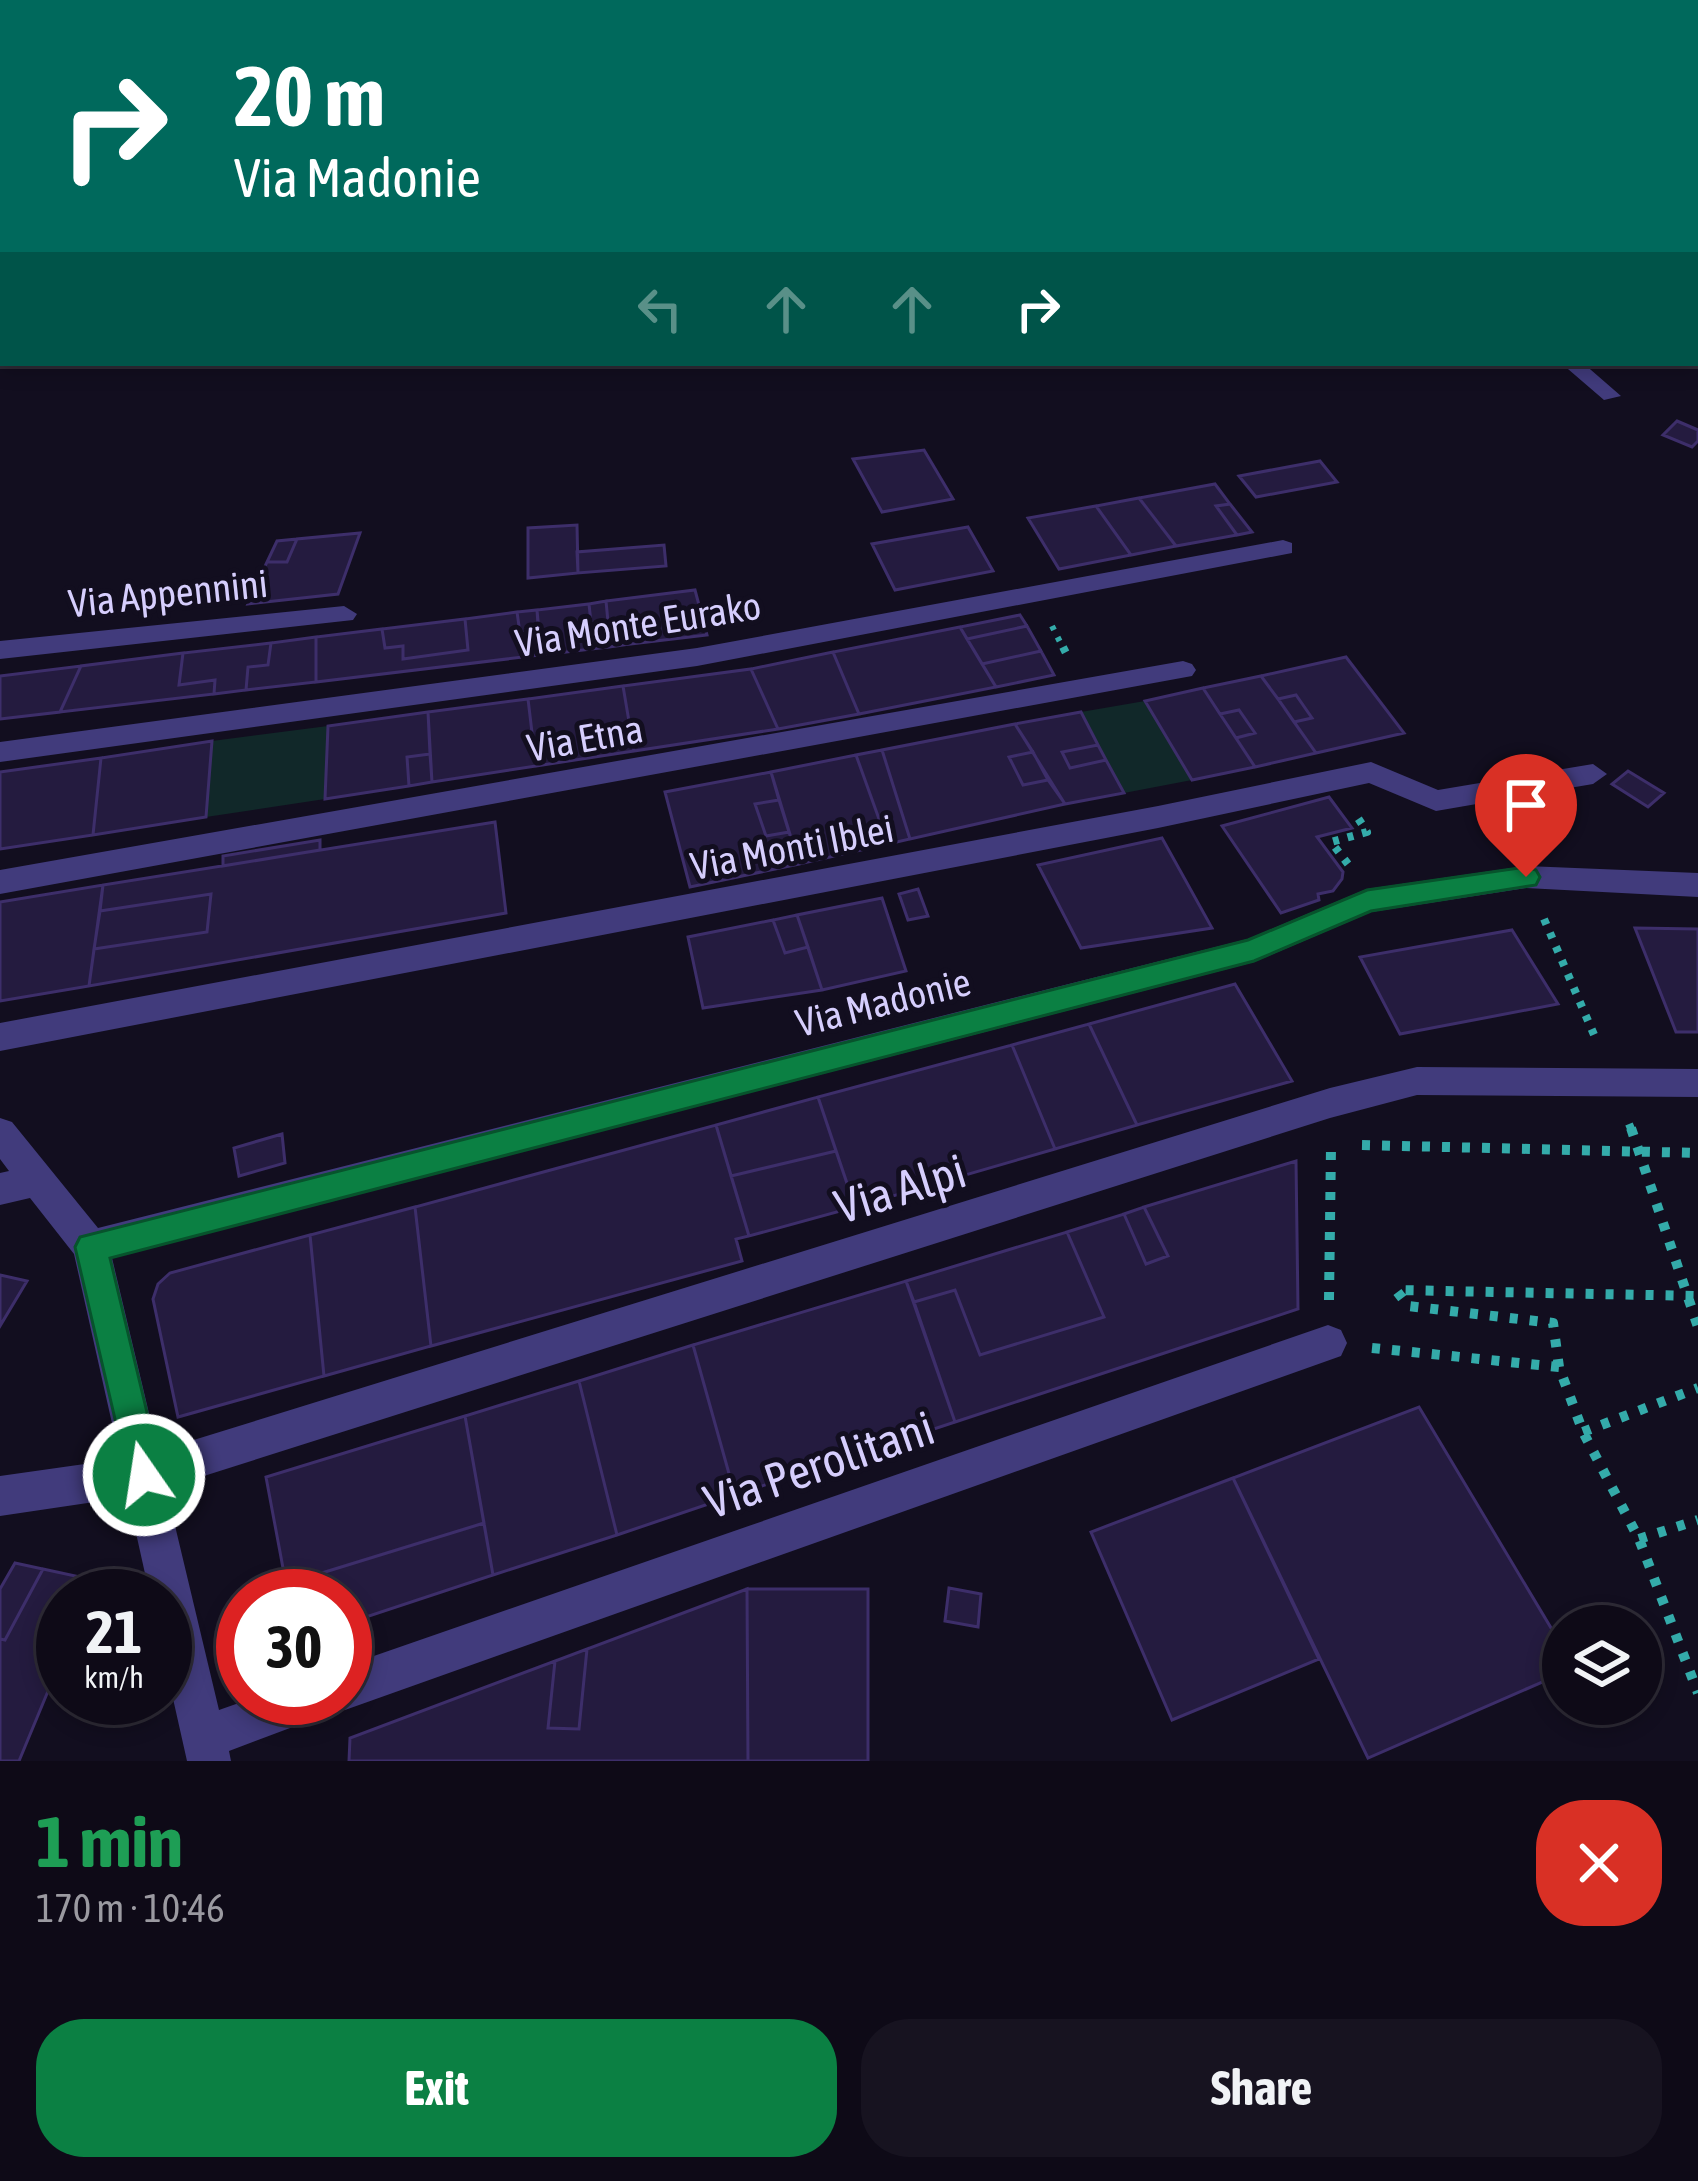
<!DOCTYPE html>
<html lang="en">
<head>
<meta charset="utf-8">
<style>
	:root { --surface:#0e0a17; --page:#171320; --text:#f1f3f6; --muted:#9b9aa1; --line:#2e2b36; --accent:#0b8043 }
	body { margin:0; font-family:"Asap Condensed",sans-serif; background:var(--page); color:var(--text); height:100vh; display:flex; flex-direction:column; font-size:45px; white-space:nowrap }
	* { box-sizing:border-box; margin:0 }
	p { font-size:39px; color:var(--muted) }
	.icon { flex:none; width:66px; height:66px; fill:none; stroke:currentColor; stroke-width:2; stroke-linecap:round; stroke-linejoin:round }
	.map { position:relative; height:1761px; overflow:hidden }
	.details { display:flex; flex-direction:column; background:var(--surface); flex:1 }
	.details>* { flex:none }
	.banner { position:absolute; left:0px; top:0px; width:1698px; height:366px; box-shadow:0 6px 18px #0003,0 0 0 3px var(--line); background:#00695c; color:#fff; overflow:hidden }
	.controls { position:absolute; left:1542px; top:1605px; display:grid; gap:24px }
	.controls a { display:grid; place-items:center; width:120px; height:120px; border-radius:50%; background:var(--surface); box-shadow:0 6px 18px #0003,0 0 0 3px var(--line); font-size:60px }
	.speed { position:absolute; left:36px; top:1569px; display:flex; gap:24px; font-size:60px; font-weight:700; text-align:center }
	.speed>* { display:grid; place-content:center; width:156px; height:156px; border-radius:50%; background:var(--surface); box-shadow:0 6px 18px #0003,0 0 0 3px var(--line); line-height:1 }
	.speed small { font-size:30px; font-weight:400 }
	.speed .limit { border:18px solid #d22; background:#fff; color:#111 }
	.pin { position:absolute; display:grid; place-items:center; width:102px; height:102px; color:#fff; margin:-123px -51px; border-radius:50% 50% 50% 0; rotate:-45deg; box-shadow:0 0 12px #0007 }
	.pin .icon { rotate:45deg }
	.me { position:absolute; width:132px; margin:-66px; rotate:347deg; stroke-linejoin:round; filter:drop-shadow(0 0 9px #0008) }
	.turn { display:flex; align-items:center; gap:42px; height:252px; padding:0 36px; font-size:54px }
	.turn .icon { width:156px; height:156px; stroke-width:2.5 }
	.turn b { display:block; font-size:84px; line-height:102px }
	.lanes { display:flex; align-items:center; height:114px; padding:0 36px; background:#0003; justify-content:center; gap:60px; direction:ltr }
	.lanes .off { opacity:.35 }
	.round { display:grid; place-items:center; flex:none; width:126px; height:126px; border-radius:48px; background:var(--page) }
	.summary { display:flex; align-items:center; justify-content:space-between; height:204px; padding:0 36px }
	h1 { font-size:72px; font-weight:700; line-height:90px; color:#1e9e55 }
	.action { display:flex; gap:24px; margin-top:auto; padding:24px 36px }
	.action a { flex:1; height:138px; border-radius:48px; background:var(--accent); color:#fff; font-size:48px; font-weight:700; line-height:138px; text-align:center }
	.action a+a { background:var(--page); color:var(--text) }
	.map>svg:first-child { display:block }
	.green { fill:#112829 }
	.building { fill:#241b3f; stroke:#3d2e6a; stroke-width:3 }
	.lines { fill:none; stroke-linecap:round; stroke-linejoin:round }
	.path-far3 { stroke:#34abaa; stroke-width:4.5; stroke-dasharray:3 4.5; stroke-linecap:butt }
	.path-far2 { stroke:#34abaa; stroke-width:6; stroke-dasharray:4.5 8; stroke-linecap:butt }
	.path-far1 { stroke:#34abaa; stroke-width:8; stroke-dasharray:6 9; stroke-linecap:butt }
	.path { stroke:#34abaa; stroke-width:10; stroke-dasharray:8 12; stroke-linecap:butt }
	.service { fill:#413b7c; fill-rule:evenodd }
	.minor { fill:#413b7c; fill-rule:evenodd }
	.route { fill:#0b8043; stroke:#07532c; stroke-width:3 }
	.labels { text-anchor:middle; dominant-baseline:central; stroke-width:10; stroke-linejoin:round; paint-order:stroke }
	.street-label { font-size:39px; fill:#d6cefd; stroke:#120e1f }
	.near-street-label { font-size:48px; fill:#d6cefd; stroke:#120e1f }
</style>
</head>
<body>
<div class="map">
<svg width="1698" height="1761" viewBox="0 0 1698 1761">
	<rect width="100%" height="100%" fill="#120e1f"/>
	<path class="green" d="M1145 701 1192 780 1124 793 1081 712Z
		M328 726 325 799 206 817 212 741Z"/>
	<path class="building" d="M1677 421 1698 430V441L1692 447 1663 435Z
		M924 450 953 499 882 512 853 459Z
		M1320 461 1337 482 1256 497 1239 476Z
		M1215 484 1230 504 1216 506 1237 535 1176 546 1139 498Z
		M1139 498 1176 546 1131 555 1096 506Z
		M1230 504 1252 532 1237 535 1216 506Z
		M1096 506 1131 555 1059 569 1028 518Z
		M577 525 578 573 528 578V528Z
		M968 527 993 571 895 590 872 544Z
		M360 533 338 594 248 604 267 562H287L297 539Z
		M297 539 287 562H267L277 541Z
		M664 545 666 566 578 573 577 552Z
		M695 590 707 635 630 644 627 619 608 622 606 601Z
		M606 601 608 622 591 623 589 604Z
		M589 604 591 623 608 622 609 647 540 655 537 610Z
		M537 610 539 631 520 633 517 612Z
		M517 612 520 633 539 631 540 655 316 682V637L382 629 385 648 403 646V659L468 650 465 619Z
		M1020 615 1027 626 967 639 960 627Z
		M465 619 468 650 403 659V646L385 648 382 629Z
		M627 619 630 644 609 647 608 622Z
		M1027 626 1041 651 982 664 967 639Z
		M960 627 996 687 859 714 833 652Z
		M316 637V682L246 690 248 667 268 665 271 643Z
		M271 643 268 665 248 667 246 690 214 694 215 680 179 685 183 653Z
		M1041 651 1054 675 996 687 982 664Z
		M833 652 859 714 778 729 751 669Z
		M183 653 179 685 215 680 214 694 60 712 81 666Z
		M1346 657 1404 733 1316 753 1294 722 1312 718 1296 695 1278 699 1261 676Z
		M81 666 60 712 0 719V676Z
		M751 669 778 729 634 751 623 686Z
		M1261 676 1278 699 1316 753 1255 767 1236 738 1255 733 1239 710 1220 714 1203 688Z
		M623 686 634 751 536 766 528 699Z
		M1203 688 1220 714 1255 767 1192 780 1145 701Z
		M1296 695 1312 718 1294 722 1278 699Z
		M528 699 536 766 432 782 428 712Z
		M1239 710 1255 733 1236 738 1220 714Z
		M428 712 430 754 407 757 409 786 325 799 328 726Z
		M1081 712 1098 745 1062 752 1070 768 1106 760 1124 793 1065 804 1015 724Z
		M1015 724 1033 752 1009 757 1023 785 1048 780 1065 804 910 839 882 750Z
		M212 741 206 817 93 835 101 758Z
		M1098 745 1106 760 1070 768 1062 752Z
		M882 750 910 839 888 844 856 755Z
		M1033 752 1048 780 1023 785 1009 757Z
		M430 754 432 782 409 786 407 757Z
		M856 755 888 844 799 864 771 772Z
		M101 758 93 835 0 849V772Z
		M1628 771 1664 793 1648 807 1612 784Z
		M771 772 779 800 755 804 766 836 789 832 799 864 690 887 665 792Z
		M1329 797 1352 828 1317 837 1343 872 1342 879 1333 891 1318 894 1319 900 1281 913 1222 826Z
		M779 800 789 832 766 836 755 804Z
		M495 822 506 913 89 986 94 949 207 932 211 894 100 911 103 885Z
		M1162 838 1212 928 1081 948 1038 865Z
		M320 840V850L223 866V856Z
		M103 885 89 986 0 1001V902Z
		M918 889 928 916 908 920 899 894Z
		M211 894 207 932 94 949 100 911Z
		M882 898 906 971 822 990 797 915Z
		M797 915 808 947 785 953 773 920Z
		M773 920 785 953 808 947 822 990 703 1008 688 937Z
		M1635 928 1698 929V1032H1676Z
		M1512 930 1558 1004 1400 1034 1360 957Z
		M1235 984 1292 1081 1137 1125 1089 1024Z
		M1089 1024 1137 1125 1055 1149 1012 1045Z
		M1012 1045 1055 1149 855 1207 818 1097Z
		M818 1097 836 1151 731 1176 716 1125Z
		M716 1125 749 1236 736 1239 742 1261 431 1346 415 1207Z
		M282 1134 285 1163 239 1176 234 1148Z
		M836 1151 855 1207 749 1236 731 1176Z
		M1296 1161 1298 1309 955 1422 914 1302 955 1290 980 1355 1104 1317 1067 1232 1124 1214 1146 1264 1168 1256 1144 1207Z
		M415 1207 431 1346 324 1376 310 1235Z
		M1144 1207 1168 1256 1146 1264 1124 1214Z
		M1067 1232 1104 1317 980 1355 955 1290 914 1302 906 1281Z
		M310 1235 324 1376 178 1417 153 1299 158 1284 170 1273Z
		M0 1275 27 1281 0 1326Z
		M906 1281 955 1422 735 1495 693 1345Z
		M693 1345 735 1495 617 1535 579 1381Z
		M579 1381 617 1535 493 1575 465 1416Z
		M1419 1407 1563 1648V1673L1368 1758 1233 1478Z
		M465 1416 484 1523 286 1584 266 1477Z
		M1233 1478 1319 1659 1172 1720 1091 1532Z
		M484 1523 493 1575 345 1624V1596H288L286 1584Z
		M15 1563 43 1569 5 1640 0 1639V1589Z
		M43 1569 94 1580 88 1596H63V1655L19 1761H0V1639L5 1640Z
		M949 1588 981 1594 978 1627 945 1621Z
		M747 1589 748 1761H349L350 1738 555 1661 548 1728 579 1729 587 1649Z
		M747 1589H868V1761H748Z
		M587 1649 579 1729 548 1728 555 1661Z"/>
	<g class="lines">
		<path class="path-far3" d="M627 0 633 3"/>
		<path class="path-far2" d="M1052 626 1064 650"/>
		<path class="path-far1" d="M1063 647 1067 655
			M1348 864 1331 842 1367 832 1356 815
			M1544 919 1595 1037
			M1629 1124 1632 1131"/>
		<path class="path" d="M1631 1128 1698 1327
			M1362 1145 1698 1153
			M1329 1300 1331 1147
			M1372 1348 1559 1367 1583 1432 1639 1539 1698 1693
			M1559 1367 1553 1323 1408 1306 1396 1290 1698 1296
			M1583 1432 1698 1388
			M1639 1539 1698 1520"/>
		<path class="service" d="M1695 33H1698V42H1695Z
			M0 175H3V185H0Z
			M1561 363H1583L1621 396 1604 400Z"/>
		<path class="minor" d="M1283 540 1292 543V553L697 666 0 762V742L697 648Z
			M344 606 357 614 353 620 0 659V641Z
			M1183 661 1192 664 1196 670 1192 676 0 894V870Z
			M1371 762 1438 790 1593 764 1607 774 1593 784 1436 811 1369 783 1158 828 0 1051V1023L1158 806Z
			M1526 866 1698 873V897L1526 888 1371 912 1254 962 112 1258 158 1451 1330 1088 1417 1067 1698 1069V1097L1417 1095 1330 1118 166 1488 219 1710 253 1698H345V1666L1328 1325 1341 1330 1347 1343 1341 1356 345 1710 334 1705 330 1713 229 1751 231 1761H187L165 1663V1596H150L128 1497 0 1516V1476L120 1459 74 1254 30 1198 0 1205V1173L9 1171 0 1159V1118L12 1122 98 1228 1248 939 1367 889Z"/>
	</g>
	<path class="route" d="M1526 867 1536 870 1540 877 1536 885 1371 911 1254 961 110 1258 162 1475 157 1488 144 1493 131 1488 75 1247 80 1237 1248 940 1367 890Z"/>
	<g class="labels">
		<g class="street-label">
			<text transform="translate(168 593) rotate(-6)">Via Appennini</text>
			<text transform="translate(638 624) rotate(-9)">Via Monte Eurako</text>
			<text transform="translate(585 738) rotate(-10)">Via Etna</text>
			<text transform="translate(792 847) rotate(-11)">Via Monti Iblei</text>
			<text transform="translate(883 1002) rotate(-14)">Via Madonie</text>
		</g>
		<g class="near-street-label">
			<text transform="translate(900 1188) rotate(-17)">Via Alpi</text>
			<text transform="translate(819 1464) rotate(-19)">Via Perolitani</text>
		</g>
	</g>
</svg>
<div class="controls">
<a><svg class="icon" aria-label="layers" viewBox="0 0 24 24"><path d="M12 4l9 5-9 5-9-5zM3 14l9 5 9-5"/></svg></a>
</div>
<div class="speed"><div>21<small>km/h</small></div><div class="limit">30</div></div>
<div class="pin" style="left:1526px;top:877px;background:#d93025"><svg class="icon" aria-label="arrive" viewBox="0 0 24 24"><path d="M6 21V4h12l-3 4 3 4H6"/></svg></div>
<svg class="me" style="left:144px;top:1475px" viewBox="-20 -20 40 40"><circle r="17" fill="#0b8043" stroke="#fff" stroke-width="3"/><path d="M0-11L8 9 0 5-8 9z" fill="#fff"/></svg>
<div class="banner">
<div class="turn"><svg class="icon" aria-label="right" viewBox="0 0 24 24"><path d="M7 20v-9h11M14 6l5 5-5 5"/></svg><div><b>20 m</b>Via Madonie</div></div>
<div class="lanes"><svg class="icon off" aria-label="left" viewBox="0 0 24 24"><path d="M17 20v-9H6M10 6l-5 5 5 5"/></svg><svg class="icon off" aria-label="ahead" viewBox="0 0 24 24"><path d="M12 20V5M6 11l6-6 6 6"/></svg><svg class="icon off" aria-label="ahead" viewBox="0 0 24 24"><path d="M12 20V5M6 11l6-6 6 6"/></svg><svg class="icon" aria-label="right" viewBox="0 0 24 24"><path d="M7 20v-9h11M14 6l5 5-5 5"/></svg></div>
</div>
</div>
<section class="details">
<div class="summary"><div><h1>1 min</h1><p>170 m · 10:46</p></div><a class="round" style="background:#d93025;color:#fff"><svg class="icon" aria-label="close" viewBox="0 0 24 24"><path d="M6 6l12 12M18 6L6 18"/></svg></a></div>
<div class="action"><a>Exit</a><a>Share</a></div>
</section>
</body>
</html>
